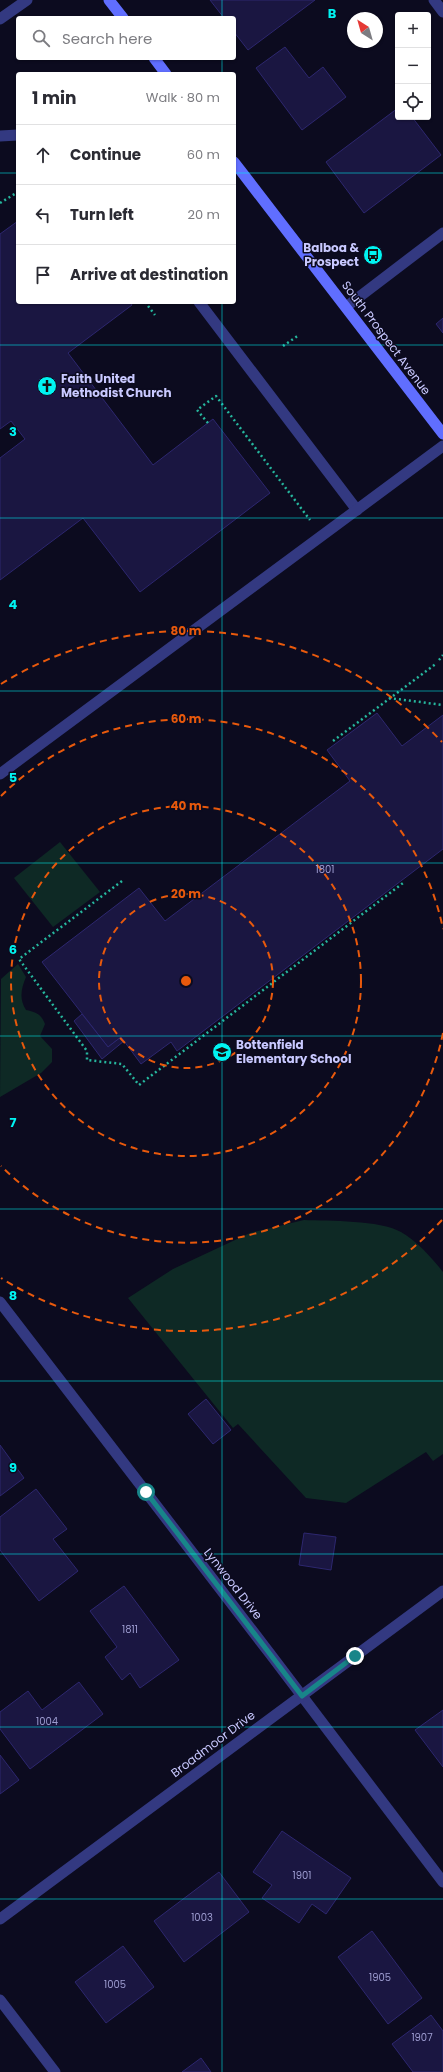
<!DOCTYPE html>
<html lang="en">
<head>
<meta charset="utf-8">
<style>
  :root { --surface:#fff; --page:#f7f7f7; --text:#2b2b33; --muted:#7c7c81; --line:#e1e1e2 }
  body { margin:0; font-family:Poppins,sans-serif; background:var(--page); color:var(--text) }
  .controls { position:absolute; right:12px; top:12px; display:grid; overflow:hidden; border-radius:4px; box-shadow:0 1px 3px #0004 }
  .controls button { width:36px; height:36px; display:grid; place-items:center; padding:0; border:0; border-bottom:1px solid var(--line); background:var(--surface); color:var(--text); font:20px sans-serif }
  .compass { position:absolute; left:347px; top:12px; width:36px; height:36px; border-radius:50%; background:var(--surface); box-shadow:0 1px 3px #0004; rotate:323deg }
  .stop { position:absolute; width:12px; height:12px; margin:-9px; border:3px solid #188589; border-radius:50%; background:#fff }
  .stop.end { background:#188589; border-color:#fff; box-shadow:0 1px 4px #0008 }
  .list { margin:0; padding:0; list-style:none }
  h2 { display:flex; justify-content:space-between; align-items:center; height:52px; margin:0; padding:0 16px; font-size:17px }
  h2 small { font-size:13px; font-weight:400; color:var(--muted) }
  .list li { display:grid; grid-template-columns:26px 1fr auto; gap:12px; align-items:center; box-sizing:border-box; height:60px; padding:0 16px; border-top:1px solid var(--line) }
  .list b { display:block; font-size:15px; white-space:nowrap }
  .list em { font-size:13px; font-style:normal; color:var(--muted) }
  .icon { flex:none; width:22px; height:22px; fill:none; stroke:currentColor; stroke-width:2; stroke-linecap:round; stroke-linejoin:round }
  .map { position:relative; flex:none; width:443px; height:2072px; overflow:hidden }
  .search { position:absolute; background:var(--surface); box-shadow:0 1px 3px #0004; left:16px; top:16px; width:220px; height:44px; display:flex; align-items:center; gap:10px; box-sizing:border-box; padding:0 14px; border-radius:4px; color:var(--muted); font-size:15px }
  .panel { position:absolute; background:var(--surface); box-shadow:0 1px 3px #0004; left:16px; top:72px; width:220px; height:232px; border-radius:4px }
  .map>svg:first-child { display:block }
  .green { fill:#0e2925 }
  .building { fill:#1a1641; stroke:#2d276f }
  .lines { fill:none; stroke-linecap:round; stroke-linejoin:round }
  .path { stroke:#26b69d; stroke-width:2.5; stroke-dasharray:2 3; stroke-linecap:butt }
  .service { stroke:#333981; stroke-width:11 }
  .minor { stroke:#333981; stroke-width:11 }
  .tertiary { stroke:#333981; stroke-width:11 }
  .secondary { stroke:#606eff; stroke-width:11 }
  .route { stroke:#188589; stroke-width:5 }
  .grid { fill:none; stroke:#00f4f2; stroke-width:1; stroke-opacity:0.55 }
  .ring { fill:none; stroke:#e8590c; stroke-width:2; stroke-dasharray:7 5 }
  .labels { text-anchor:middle; stroke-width:3; stroke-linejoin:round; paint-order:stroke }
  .number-label { font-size:10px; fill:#9d9cd0 }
  .poi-label { font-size:12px; font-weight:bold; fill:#c9c9ff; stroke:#0c0b1f; text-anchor:start }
  .street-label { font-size:12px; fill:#c9c9ff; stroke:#0c0b1f }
  .grid-label { font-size:13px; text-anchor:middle; font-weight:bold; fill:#00f4f2; stroke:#0c0b1f; stroke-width:3; stroke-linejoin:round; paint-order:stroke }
  .centre { fill:#e8590c; stroke:#0c0b1f; stroke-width:2 }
  .ring-label { font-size:12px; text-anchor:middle; font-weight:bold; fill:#e8590c; stroke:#0c0b1f; stroke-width:3; stroke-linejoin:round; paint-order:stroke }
</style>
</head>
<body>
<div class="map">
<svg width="443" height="2072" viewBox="0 0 443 2072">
  <rect width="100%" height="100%" fill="#0c0b1f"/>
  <g class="green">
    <polygon points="60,842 100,892 53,927 14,878"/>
    <path d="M18,964L26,977C21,989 19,999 26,1010C36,1012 41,1014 45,1024L40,1036L52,1049V1062L41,1073L0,1097L1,979Z"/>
    <path d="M304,1220C329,1221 380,1220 401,1232C417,1241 431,1257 443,1272V1454L433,1461L426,1452L346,1503L306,1498L238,1424L233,1428L128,1298L173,1269L250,1233Z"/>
  </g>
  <g class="building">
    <polygon points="210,0 315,0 248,50 234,32 234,18 224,18"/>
    <polygon points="285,47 309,78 323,67 346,97 302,130 256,68"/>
    <polygon points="398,108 398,117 412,117 441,155 364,213 326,162"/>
    <polygon points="18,221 18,302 130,302 132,305 68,353 153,465 213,419 270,493 140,592 83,518 0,580 0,458 25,439 11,421 0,429 0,234"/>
    <polygon points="443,318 443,333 436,324"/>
    <polygon points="377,713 402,746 443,715 443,849 177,1051 171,1042 141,1064 121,1037 108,1047 42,962 139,888 165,921 350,781 327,750"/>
    <polygon points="82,1014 108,1047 121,1037 124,1041 102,1059 74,1021"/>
    <polygon points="206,1399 231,1430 213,1444 188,1414"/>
    <polygon points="0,1445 24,1478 0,1496"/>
    <polygon points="36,1489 67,1529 53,1539 78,1571 39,1601 0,1550 0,1517"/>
    <polygon points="304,1533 336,1537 331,1570 299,1565"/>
    <polygon points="124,1586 179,1660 140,1688 130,1673 122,1680 105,1657 117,1647 90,1611"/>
    <polygon points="79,1682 103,1714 30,1769 0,1729 0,1712 28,1691 42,1710"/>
    <polygon points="443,1710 443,1767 415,1730"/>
    <polygon points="0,1755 19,1780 0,1794"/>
    <polygon points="282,1831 351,1878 326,1914 312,1904 299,1923 262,1898 272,1885 253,1872"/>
    <polygon points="219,1872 249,1912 184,1962 154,1921"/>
    <polygon points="372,1931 422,1998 388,2024 338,1957"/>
    <polygon points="123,1946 154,1987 106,2023 75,1982"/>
    <polygon points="431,2015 443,2031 443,2072 413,2072 392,2044"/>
    <polygon points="201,2058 211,2072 182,2072"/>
  </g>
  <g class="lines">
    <g class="path">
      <polyline points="0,203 18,192"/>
      <polyline points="145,302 155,315"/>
      <polyline points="283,346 299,335"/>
      <polyline points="208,423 197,410 216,396 310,520"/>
      <polyline points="439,660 443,655"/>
      <polyline points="389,698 443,705"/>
      <polyline points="333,741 437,663"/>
      <polyline points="122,881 19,959 87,1051 87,1060 122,1064 139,1085 403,883"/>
    </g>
    <g class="service">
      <polyline points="0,136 18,135"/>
      <polyline points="199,302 357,510"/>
      <polyline points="0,774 443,446"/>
    </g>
    <g class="minor">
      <polyline points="434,0 443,12"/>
      <polyline points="0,19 27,0"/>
      <polyline points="346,307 443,233"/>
      <polyline points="0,1302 271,1655 443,1882"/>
      <polyline points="0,2000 55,2072"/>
    </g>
    <polyline class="tertiary" points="0,1919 443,1591"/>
    <g class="secondary">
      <polyline points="109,0 123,18"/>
      <polyline points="154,58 166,74"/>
      <polyline points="234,162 443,434"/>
    </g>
  </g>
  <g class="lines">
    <polyline class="route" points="146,1492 302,1696 355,1656"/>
  </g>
  <path class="grid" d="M222,0V18M222,58V74M0,173H18M234,173H443M222,302V2072M0,345H443M0,518H443M0,691H443M0,863H443M0,1036H443M0,1209H443M0,1381H443M0,1554H443M0,1727H443M0,1899H443"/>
  <g class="ring">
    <circle cx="186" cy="981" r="87"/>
    <circle cx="186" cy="981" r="175"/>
    <path d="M443 1033A262 262 0 0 1 1 1166M1 796A262 262 0 0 1 443 929"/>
    <path d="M442 1220A350 350 0 0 1 1 1278M1 684A350 350 0 0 1 442 742"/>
  </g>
  <defs>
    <g id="bus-disc" transform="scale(1)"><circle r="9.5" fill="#00f4f2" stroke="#0c0b1f"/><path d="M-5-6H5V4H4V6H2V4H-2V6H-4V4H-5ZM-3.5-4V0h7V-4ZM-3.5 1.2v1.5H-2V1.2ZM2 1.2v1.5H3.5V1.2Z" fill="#111"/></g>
    <g id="church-disc" transform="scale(1)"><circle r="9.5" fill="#00f4f2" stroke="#0c0b1f"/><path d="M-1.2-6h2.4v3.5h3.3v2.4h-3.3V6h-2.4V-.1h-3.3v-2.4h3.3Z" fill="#111"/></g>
    <g id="school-disc" transform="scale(1)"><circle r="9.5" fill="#00f4f2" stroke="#0c0b1f"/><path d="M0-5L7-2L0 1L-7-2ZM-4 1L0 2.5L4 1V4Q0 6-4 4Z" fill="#111"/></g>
  </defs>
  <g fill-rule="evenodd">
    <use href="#bus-disc" x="373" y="255"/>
    <use href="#church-disc" x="47" y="386"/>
    <use href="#school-disc" x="222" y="1052"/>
  </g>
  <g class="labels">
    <g class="number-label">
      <text x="325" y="873">1801</text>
      <text x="130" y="1633">1811</text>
      <text x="47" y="1725">1004</text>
      <text x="302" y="1879">1901</text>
      <text x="202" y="1921">1003</text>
      <text x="380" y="1981">1905</text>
      <text x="115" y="1988">1005</text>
      <text x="422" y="2041">1907</text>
    </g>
    <g class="poi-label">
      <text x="359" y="252" text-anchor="end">Balboa &amp;<tspan x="359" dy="14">Prospect</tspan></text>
      <text x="61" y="383">Faith United<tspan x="61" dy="14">Methodist Church</tspan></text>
      <text x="236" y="1049">Bottenfield<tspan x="236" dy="14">Elementary School</tspan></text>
    </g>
    <g class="street-label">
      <text transform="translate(386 338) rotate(53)" y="4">South Prospect Avenue</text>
      <text transform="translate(233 1584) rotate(52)" y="4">Lynwood Drive</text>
      <text transform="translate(213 1744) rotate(-37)" y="4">Broadmoor Drive</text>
    </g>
  </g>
  <g class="grid-label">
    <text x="332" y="18">B</text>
    <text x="13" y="436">3</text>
    <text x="13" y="609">4</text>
    <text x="13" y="782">5</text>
    <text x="13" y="954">6</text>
    <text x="13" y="1127">7</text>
    <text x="13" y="1300">8</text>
    <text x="13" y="1472">9</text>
  </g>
  <circle cx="186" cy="981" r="6" class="centre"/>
  <g class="ring-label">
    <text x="186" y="635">80 m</text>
    <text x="186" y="723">60 m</text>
    <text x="186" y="810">40 m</text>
    <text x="186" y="898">20 m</text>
  </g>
</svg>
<div class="controls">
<button>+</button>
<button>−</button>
<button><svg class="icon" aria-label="locate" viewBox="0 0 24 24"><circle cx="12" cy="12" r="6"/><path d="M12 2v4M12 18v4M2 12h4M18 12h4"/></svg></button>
</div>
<svg class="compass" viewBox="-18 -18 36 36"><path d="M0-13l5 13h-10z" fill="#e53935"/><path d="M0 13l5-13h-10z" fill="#7c7c81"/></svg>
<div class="stop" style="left:146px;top:1492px"></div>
<div class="stop end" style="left:355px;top:1656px"></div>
<div class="search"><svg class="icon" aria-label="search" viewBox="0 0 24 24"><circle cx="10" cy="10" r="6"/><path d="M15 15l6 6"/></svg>Search here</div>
<section class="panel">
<h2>1 min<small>Walk · 80 m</small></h2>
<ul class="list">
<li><svg class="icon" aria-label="ahead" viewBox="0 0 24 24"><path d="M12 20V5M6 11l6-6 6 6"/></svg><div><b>Continue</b></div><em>60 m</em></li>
<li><svg class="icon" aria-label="left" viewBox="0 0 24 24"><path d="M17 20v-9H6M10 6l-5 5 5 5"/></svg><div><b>Turn left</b></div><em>20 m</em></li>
<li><svg class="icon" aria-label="arrive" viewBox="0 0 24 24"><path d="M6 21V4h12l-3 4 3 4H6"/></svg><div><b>Arrive at destination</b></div></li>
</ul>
</section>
</div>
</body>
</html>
